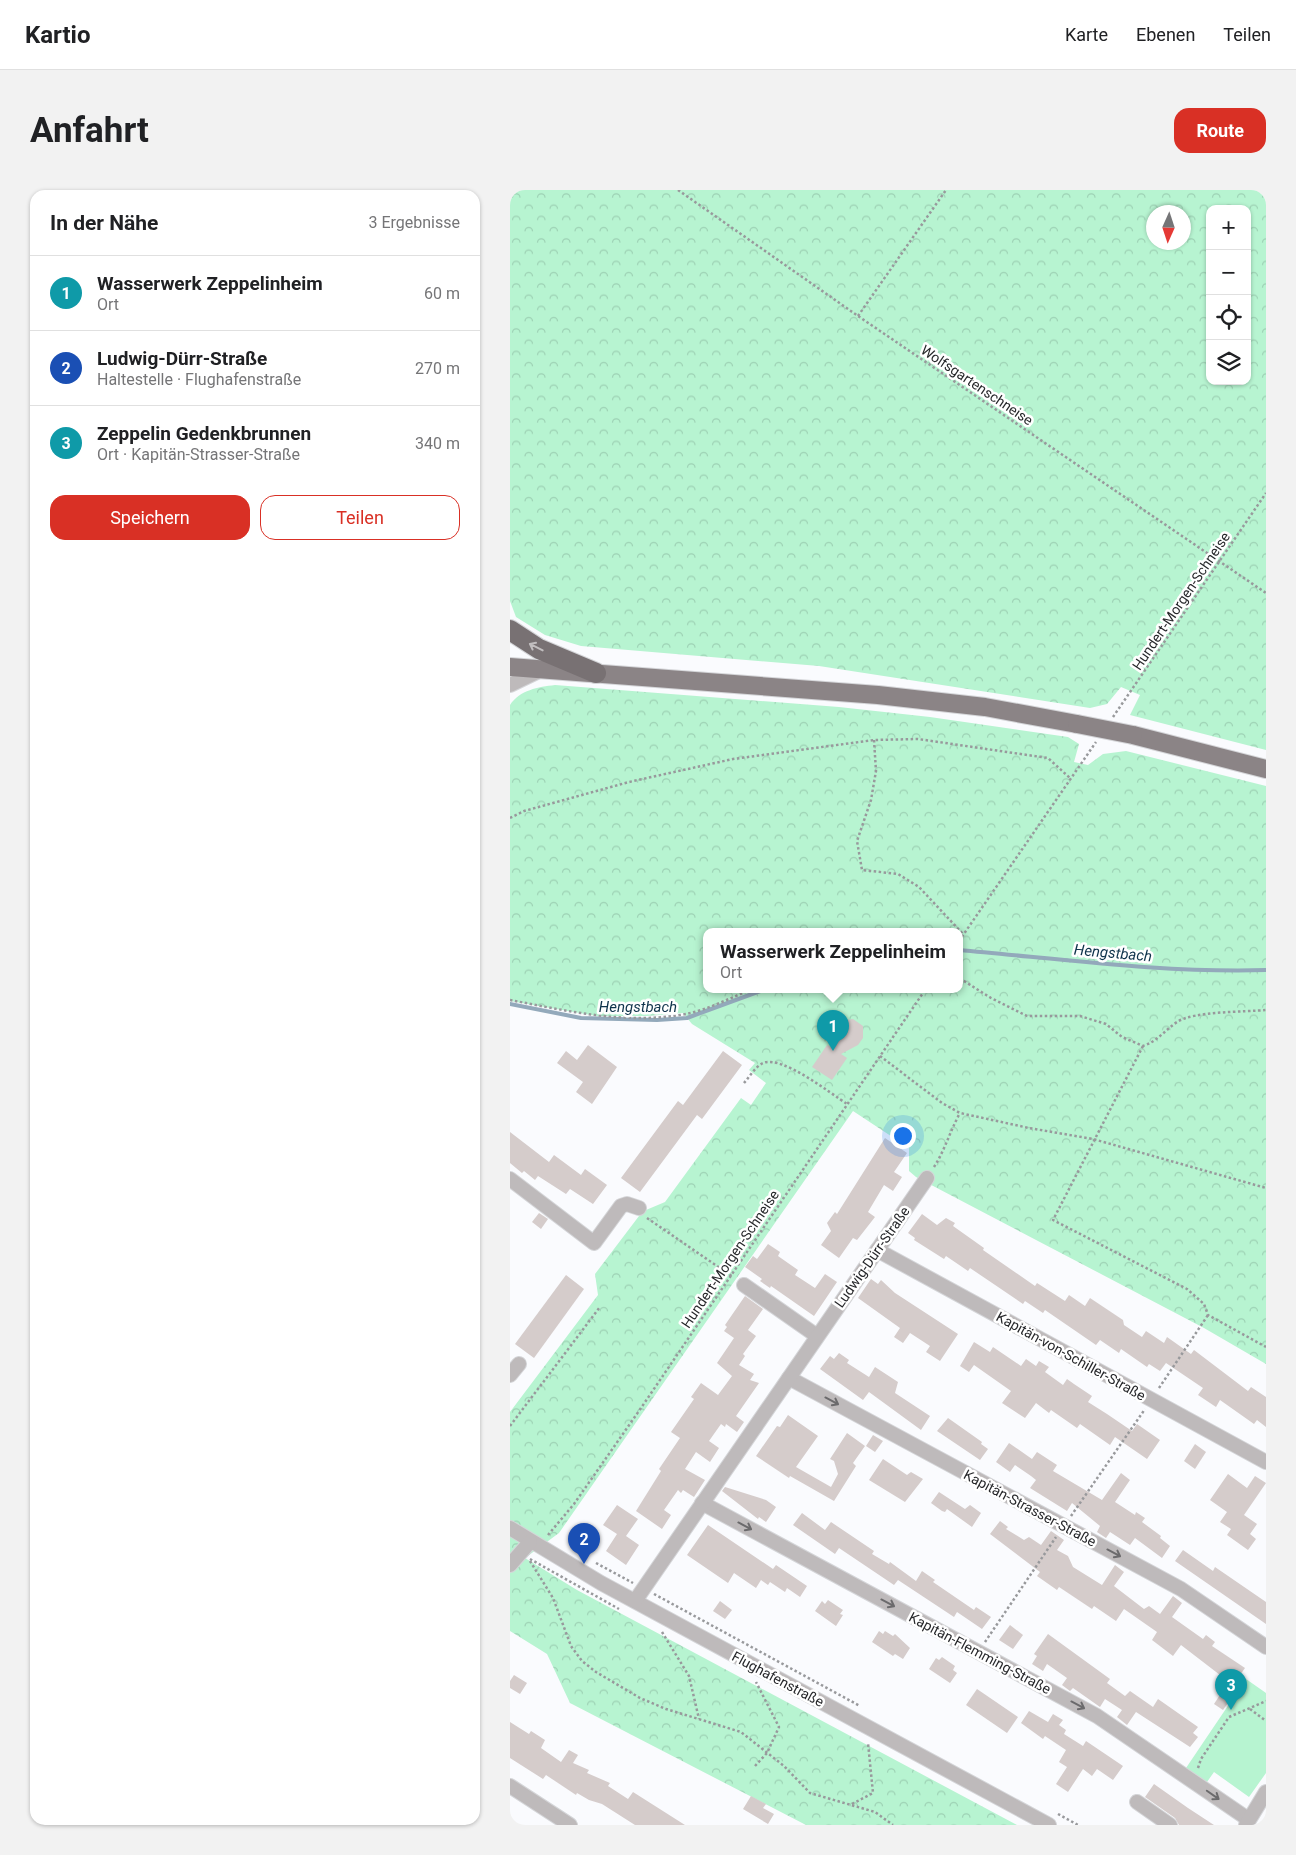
<!DOCTYPE html>
<html lang="de">
<head>
<meta charset="utf-8">
<style>
  :root { --surface:#fff; --page:#f2f2f2; --text:#202124; --muted:#757577; --line:#e0e0e0; --accent:#d93025 }
  body { margin:0; font-family:Roboto,sans-serif; background:var(--page); color:var(--text) }
  .controls { position:absolute; right:15px; top:15px; display:grid; overflow:hidden; border-radius:10px; box-shadow:0 1px 4px #0004 }
  .controls button { width:45px; height:45px; display:grid; place-items:center; padding:0; border:0; border-bottom:1px solid var(--line); background:var(--surface); color:var(--text); font:25px sans-serif }
  .compass { position:absolute; left:636px; top:15px; width:45px; height:45px; border-radius:50%; background:var(--surface); box-shadow:0 1px 4px #0004; rotate:183deg }
  .you { position:absolute; left:392px; top:945px; width:18px; height:18px; margin:-12px; border:4px solid #fff; border-radius:50%; background:#1a73e8; box-shadow:0 0 0 8px #1a73e833 }
  .badge { display:grid; place-items:center; width:32px; height:32px; border-radius:50%; background:var(--accent); color:#fff; font-size:16px; font-weight:700 }
  .pin { position:absolute; translate:-50% -41px; filter:drop-shadow(0 1px 2px #0008) }
  .pin::after { content:''; position:absolute; top:26px; width:18px; height:15px; background:inherit; clip-path:polygon(0 0,100% 0,50% 100%) }
  .popup { position:absolute; left:193px; top:738px; width:260px; height:65px; box-sizing:border-box; display:grid; place-content:center; border-radius:10px; background:var(--surface); filter:drop-shadow(0 1px 4px #0005); font-size:16px; white-space:nowrap; color:var(--muted) }
  .popup b { font-size:19px; color:var(--text) }
  .popup::after { content:''; position:absolute; left:50%; top:100%; margin-left:-10px; border:10px solid transparent; border-top-color:var(--surface) }
  .list { margin:0; padding:0; list-style:none }
  h2 { display:flex; justify-content:space-between; align-items:center; height:65px; margin:0; padding:0 20px; font-size:21px }
  h2 small { font-size:16px; font-weight:400; color:var(--muted) }
  .list li { display:grid; grid-template-columns:32px 1fr auto; gap:15px; align-items:center; box-sizing:border-box; height:75px; padding:0 20px; border-top:1px solid var(--line) }
  .list b { display:block; font-size:19px; white-space:nowrap }
  .list p { margin:0; font-size:16px; white-space:nowrap; color:var(--muted) }
  .list em { font-size:16px; font-style:normal; color:var(--muted) }
  .actions { display:flex; gap:10px; padding:15px 20px }
  .actions a { flex:1; padding:11px 0; border:1px solid var(--accent); border-radius:15px; text-align:center; font-size:18px; color:var(--accent) }
  .actions .main { background:var(--accent); color:#fff }
  .icon { flex:none; width:28px; height:28px; fill:none; stroke:currentColor; stroke-width:2; stroke-linecap:round; stroke-linejoin:round }
  .map { position:relative; flex:none; width:756px; height:1635px; overflow:hidden; border-radius:15px }
  header { display:flex; align-items:center; gap:30px; box-sizing:border-box; height:70px; padding:0 25px; background:var(--surface); border-bottom:1px solid var(--line) }
  header strong { font-size:24px }
  nav { display:flex; gap:28px; margin-inline-start:auto; font-size:18px }
  .intro { display:flex; align-items:center; justify-content:space-between; box-sizing:border-box; height:120px; padding:0 30px }
  h1 { margin:0; font-size:35px }
  .button { padding:12px 22px; border-radius:15px; background:var(--accent); color:#fff; font-size:18px; font-weight:700 }
  main { display:flex; gap:30px; padding:0 30px }
  aside { flex:1; background:var(--surface); border-radius:15px; box-shadow:0 1px 4px #0004 }
  .map>svg:first-child { display:block }
  .green { fill:#b7f4d1 }
  .forest { fill:url(#forest-crowns); fill-rule:evenodd }
  .lines { fill:none; stroke-linecap:round; stroke-linejoin:round }
  .stream { stroke:#93a9bb; stroke-width:4 }
  .building { fill:#d5cccb }
  .minor-casing { stroke:#d4d5d8; stroke-width:16 }
  .major-casing { stroke:#d4d5d8; stroke-width:20 }
  .highway-casing { stroke:#d4d5d8; stroke-width:22 }
  .path { stroke:#98999c; stroke-width:2.5; stroke-dasharray:2.5 2.5; stroke-linecap:butt }
  .minor { stroke:#bebabb; stroke-width:14 }
  .major { stroke:#8b8486; stroke-width:18 }
  .highway { stroke:#787173; stroke-width:20 }
  .major-bridge-casing { stroke:#d4d5d8; stroke-width:20; stroke-linecap:butt }
  .major-bridge { stroke:#8b8486; stroke-width:18 }
  .oneway { stroke:#c2bfc0 }
  .oneway2 { stroke:#6b6a6c }
  .labels { text-anchor:middle; stroke-width:5; stroke-linejoin:round; paint-order:stroke }
  .street-label { font-size:14px; fill:#27282b; stroke:#fff }
  .water-label { font-size:15px; font-style:italic; fill:#0f334b; stroke:#fff }
</style>
</head>
<body>
<header>
<strong>Kartio</strong>
<nav><a>Karte</a><a>Ebenen</a><a>Teilen</a></nav>
</header>
<div class="intro"><h1>Anfahrt</h1><a class="button">Route</a></div>
<main>
<aside>
<h2>In der Nähe<small>3 Ergebnisse</small></h2>
<ul class="list">
<li><span class="badge" style="background:#0f9aa8">1</span><div><b>Wasserwerk Zeppelinheim</b><p>Ort</p></div><em>60 m</em></li>
<li><span class="badge" style="background:#1a4fb4">2</span><div><b>Ludwig-Dürr-Straße</b><p>Haltestelle · Flughafenstraße</p></div><em>270 m</em></li>
<li><span class="badge" style="background:#0f9aa8">3</span><div><b>Zeppelin Gedenkbrunnen</b><p>Ort · Kapitän-Strasser-Straße</p></div><em>340 m</em></li>
</ul>
<div class="actions"><a class="main">Speichern</a><a>Teilen</a></div>
</aside>
<div class="map">
<svg width="756" height="1635" viewBox="0 0 756 1635">
  <defs>
    <pattern id="forest-crowns" width="20" height="18" patternUnits="userSpaceOnUse" patternTransform="scale(1.25)"><rect width="20" height="18" fill="#b7f4d1"/><path d="M2 6a3 3 0 1 1 6 0M12 15a3 3 0 1 1 6 0" fill="none" stroke="#9dd1b4"/></pattern>
  </defs>
  <rect width="100%" height="100%" fill="#fafbfe"/>
  <polygon class="green" points="736,1489 756,1503 756,1583 739,1607 704,1582 697,1592 676,1578"/>
  <g class="forest">
    <path d="M0,0H756V560L620,525L630,505L611,497L597,514L580,518L309,476L71,456L35,445L6,427L0,411ZM700,19H737V191H700ZM644,22H674V52H644Z"/>
    <path d="M45,495L329,517L420,527L558,547L569,554L564,572L578,575L593,564L616,561L756,596V1174L694,1138L406,987L399,981V958L343,921L49,1343L15,1368L67,1400L507,1635H296L60,1513L37,1464L0,1441V1222L88,1105L85,1084L129,1026L136,1020L155,1012L231,908L241,915L256,893L239,880L245,873L182,834L173,823L137,826H87L0,811V515C10,500 28,497 45,495ZM197,742H449V800H197Z"/>
  </g>
  <g class="lines">
    <g class="stream">
      <path d="M449,760C552,769 653,783 756,780"/>
      <polyline points="0,814 71,828 147,830 177,828 253,800"/>
    </g>
  </g>
  <g class="building">
    <polygon points="343,829 353,836 353,848 348,855 331,864 337,868 322,890 302,877 317,855 323,858 328,835 335,830"/>
    <polygon points="78,855 107,877 82,914 66,902 73,892 47,873 56,861 67,870"/>
    <polygon points="213,861 232,875 192,929 187,925 130,1002 111,988 168,911 173,915"/>
    <polygon points="0,942 39,972 44,965 71,985 75,979 97,995 83,1014 60,999 56,1004 28,986 25,990 14,981 12,983 0,973"/>
    <polygon points="375,948 397,963 384,982 392,987 383,1001 374,995 358,1022 365,1027 347,1050 343,1048 329,1068 311,1055 321,1041 317,1033 325,1022 327,1024"/>
    <polygon points="29,1023 38,1029 31,1039 22,1032"/>
    <polygon points="412,1024 427,1035 436,1028 445,1033 443,1036 474,1058 473,1060 525,1096 527,1093 555,1111 559,1105 575,1116 580,1108 613,1130 614,1135 632,1147 636,1141 654,1153 657,1147 681,1164 684,1160 738,1201 741,1197 756,1207 756,1237 747,1230 744,1234 710,1210 706,1217 688,1205 693,1198 656,1173 650,1181 639,1174 637,1177 611,1159 609,1163 590,1150 586,1155 535,1120 533,1123 515,1111 513,1114 460,1078 458,1081 436,1066 434,1069 404,1050 405,1048 398,1043"/>
    <polygon points="258,1054 270,1062 268,1066 288,1080 285,1085 305,1098 315,1084 327,1092 304,1126 261,1096 260,1098 250,1091 252,1089 235,1077 243,1066 247,1069"/>
    <polygon points="56,1085 74,1099 24,1168 5,1154"/>
    <polygon points="361,1089 368,1094 371,1090 385,1103 448,1144 430,1171 416,1162 420,1156 400,1143 393,1153 384,1147 390,1138 348,1108"/>
    <polygon points="235,1106 253,1119 238,1140 246,1146 233,1164 235,1166 229,1175 244,1184 240,1190 249,1193 226,1226 234,1232 227,1242 216,1234 215,1237 211,1234 199,1251 209,1258 200,1272 186,1262 175,1279 195,1290 184,1307 173,1300 171,1303 168,1300 154,1320 161,1325 152,1339 126,1321 151,1281 149,1279 170,1248 161,1242 184,1209 181,1207 191,1193 208,1205 222,1186 207,1173 224,1148 214,1141 217,1137 215,1135"/>
    <polygon points="464,1152 480,1162 483,1157 511,1176 516,1169 526,1176 529,1171 539,1177 535,1182 553,1195 557,1189 564,1194 582,1206 578,1212 597,1224 622,1241 627,1234 650,1250 637,1269 605,1247 600,1255 570,1234 567,1238 541,1220 539,1223 526,1213 515,1228 492,1213 501,1201 464,1175 459,1182 450,1176"/>
    <polygon points="329,1163 339,1170 337,1173 359,1187 365,1177 388,1192 385,1203 420,1226 411,1240 359,1202 353,1210 310,1179 320,1166 324,1169"/>
    <polygon points="278,1225 308,1246 286,1277 321,1297 328,1284 324,1271 320,1269 337,1243 355,1256 343,1273 346,1276 324,1311 280,1286 279,1288 246,1266 267,1236 270,1237"/>
    <polygon points="438,1228 472,1252 471,1254 478,1259 470,1270 427,1241"/>
    <polygon points="363,1245 373,1251 365,1262 356,1256"/>
    <polygon points="499,1253 522,1269 527,1262 547,1275 543,1281 592,1310 611,1283 620,1290 605,1312 625,1325 626,1322 635,1328 632,1332 651,1346 650,1348 660,1356 652,1368 625,1348 620,1355 600,1342 596,1348 587,1342 590,1336 562,1313 557,1321 520,1298 526,1290 521,1286 505,1275 500,1282 486,1272"/>
    <polygon points="685,1254 696,1262 685,1279 674,1271"/>
    <polygon points="373,1269 397,1285 401,1282 413,1289 395,1312 359,1290"/>
    <polygon points="718,1284 737,1298 745,1286 756,1293 734,1325 747,1334 740,1344 746,1349 738,1360 717,1345 721,1339 710,1332 717,1322 700,1310"/>
    <polygon points="215,1297 256,1310 266,1317 256,1332 249,1327 248,1329 212,1301"/>
    <polygon points="429,1302 455,1319 460,1315 471,1323 462,1337 437,1319 435,1322 432,1321 421,1313"/>
    <polygon points="107,1315 128,1329 116,1346 129,1355 116,1375 96,1361 107,1344 93,1335"/>
    <polygon points="292,1323 315,1340 321,1332 364,1361 362,1364 379,1374 380,1372 406,1391 412,1381 425,1390 423,1392 464,1420 466,1417 481,1427 472,1439 447,1422 444,1427 388,1390 384,1395 329,1358 325,1364 283,1335"/>
    <polygon points="490,1331 498,1337 496,1339 514,1350 519,1347 531,1355 541,1341 554,1350 547,1360 558,1366 563,1377 592,1395 605,1375 614,1382 604,1396 634,1419 639,1416 650,1424 663,1406 672,1413 662,1427 693,1449 696,1445 705,1452 702,1456 735,1478 723,1495 671,1455 663,1466 642,1450 647,1442 614,1419 606,1431 584,1416 582,1419 549,1397 547,1400 527,1386 530,1382 480,1344"/>
    <polygon points="198,1335 263,1379 266,1375 297,1396 290,1407 277,1398 275,1402 260,1392 258,1395 251,1390 246,1398 224,1383 218,1393 177,1365"/>
    <polygon points="673,1360 703,1381 705,1377 756,1412 756,1434 665,1371"/>
    <polygon points="318,1410 333,1420 330,1424 333,1425 326,1436 305,1421 312,1411 315,1414"/>
    <polygon points="210,1411 222,1420 215,1429 203,1421"/>
    <polygon points="500,1435 513,1445 503,1459 489,1450"/>
    <polygon points="369,1441 373,1444 375,1441 383,1446 385,1444 400,1458 393,1469 385,1464 383,1466 362,1452"/>
    <polygon points="538,1444 600,1489 597,1493 615,1506 620,1501 643,1517 648,1509 688,1537 683,1543 688,1547 680,1557 626,1522 617,1535 607,1527 612,1520 595,1509 590,1517 563,1498 560,1501 552,1495 557,1488 537,1474 533,1481 522,1474 527,1466 524,1464"/>
    <polygon points="432,1467 445,1476 443,1480 447,1483 440,1493 419,1479 426,1468 429,1470"/>
    <polygon points="4,1485 17,1493 10,1504 0,1498 0,1491"/>
    <polygon points="717,1494 727,1500 713,1520 704,1514"/>
    <polygon points="467,1499 508,1527 497,1543 456,1515"/>
    <polygon points="519,1521 538,1532 543,1524 553,1530 549,1535 556,1540 554,1544 573,1556 576,1551 613,1576 603,1590 587,1579 582,1586 573,1579 558,1602 546,1594 557,1577 549,1572 556,1560 535,1546 533,1549 511,1533"/>
    <polygon points="0,1532 19,1544 21,1541 35,1550 31,1558 51,1572 59,1560 68,1565 63,1573 79,1580 77,1583 100,1593 98,1596 118,1609 123,1602 175,1635 125,1635 92,1614 79,1610 67,1603 66,1605 36,1585 33,1589 0,1568"/>
    <polygon points="644,1594 678,1618 704,1635 669,1635 665,1628 635,1607"/>
    <polygon points="241,1606 256,1614 253,1618 264,1624 258,1634 233,1619"/>
  </g>
  <g class="lines">
    <g class="minor-casing">
      <g id="minor">
        <polyline points="0,495 31,480"/>
        <polyline points="0,989 84,1053 111,1016 117,1014 129,1018"/>
        <polyline points="367,1060 756,1272"/>
        <polyline points="234,1095 307,1146"/>
        <polyline points="0,1185 9,1174"/>
        <polyline points="279,1188 671,1399 756,1457"/>
        <polyline points="192,1313 587,1526 738,1629"/>
        <polyline points="0,1338 91,1393 539,1635"/>
        <polyline points="0,1375 20,1352"/>
        <polyline points="125,1411 417,988"/>
        <polyline points="0,1596 60,1635"/>
        <polyline points="627,1612 660,1635"/>
        <polyline points="736,1635 756,1602"/>
      </g>
    </g>
    <g class="major-casing">
      <g id="major">
        <polyline points="0,477 368,505 475,517 567,534"/>
        <polyline points="623,545 756,579"/>
      </g>
    </g>
    <g class="highway-casing">
      <polyline id="highway" points="0,440 29,459 86,483"/>
    </g>
    <g class="path">
      <polyline points="168,0 348,126 756,403"/>
      <polyline points="348,126 436,0"/>
      <polyline points="603,527 756,303"/>
      <polyline points="364,550 366,581 361,610 347,651 352,680 388,684 409,697 453,744"/>
      <polyline points="0,628 14,621 119,592 223,569 364,550 408,549 538,568 561,589"/>
      <polyline points="449,751 586,552"/>
      <path d="M449,792L454,791L481,808L517,826H570L596,834L612,847L633,856C648,851 655,840 667,832C683,821 736,822 756,820"/>
      <path d="M0,810C58,821 116,835 176,824C197,820 220,808 240,800"/>
      <polyline points="633,856 543,1030 677,1099 694,1114 698,1125 756,1157"/>
      <polyline points="370,866 432,913 450,923 519,938 583,949 756,998"/>
      <path d="M234,893C240,886 245,877 253,873C272,865 320,903 337,914"/>
      <path d="M424,977C435,960 440,941 450,923"/>
      <polyline points="137,1028 223,1087"/>
      <polyline points="649,1198 698,1125"/>
      <polyline points="0,1236 90,1117"/>
      <polyline points="561,1326 635,1219"/>
      <polyline points="38,1345 64,1314 131,1218 415,800"/>
      <polyline points="20,1369 109,1419"/>
      <polyline points="20,1371 43,1408 61,1456 72,1471 86,1482 130,1508 156,1519 231,1542 274,1576 300,1603 365,1622 383,1635"/>
      <polyline points="86,1373 123,1393"/>
      <polyline points="144,1404 350,1516"/>
      <polyline points="152,1442 179,1486 189,1529"/>
      <polyline points="475,1452 546,1347"/>
      <polyline points="740,1519 756,1531"/>
      <polyline points="245,1576 257,1563 269,1537 246,1492"/>
      <polyline points="688,1578 691,1569 719,1527 756,1511"/>
      <polyline points="342,1614 363,1603 358,1553"/>
      <polyline points="548,1624 568,1635"/>
    </g>
    <use href="#minor" class="minor"/>
    <use href="#major" class="major"/>
    <use href="#highway" class="highway"/>
    <g class="major-bridge-casing">
      <polyline id="major-bridge" points="567,534 623,545"/>
    </g>
    <use href="#major-bridge" class="major-bridge"/>
  </g>
  <defs><path id="oneway-shaft" d="M-6 0H5M1.5-3L5.5 0L1.5 3" fill="none" stroke-width="1.6" stroke-linecap="round" stroke-linejoin="round" transform="scale(1.25)"/></defs>
  <use class="oneway" href="#oneway-shaft" transform="translate(26 457) rotate(-153)"/>
  <g class="oneway2">
    <use href="#oneway-shaft" transform="translate(322 1211) rotate(28)"/>
    <use href="#oneway-shaft" transform="translate(235 1336) rotate(28)"/>
    <use href="#oneway-shaft" transform="translate(604 1363) rotate(28)"/>
    <use href="#oneway-shaft" transform="translate(378 1413) rotate(28)"/>
    <use href="#oneway-shaft" transform="translate(568 1515) rotate(28)"/>
    <use href="#oneway-shaft" transform="translate(703 1605) rotate(35)"/>
  </g>
  <g class="labels">
    <g class="street-label">
      <text transform="translate(467 195) rotate(34)" y="5">Wolfsgartenschneise</text>
      <text transform="translate(671 411) rotate(-56)" y="5">Hundert-Morgen-Schneise</text>
      <text transform="translate(362 1067) rotate(-55)" y="5">Ludwig-Dürr-Straße</text>
      <text transform="translate(220 1069) rotate(-56)" y="5">Hundert-Morgen-Schneise</text>
      <text transform="translate(561 1166) rotate(29)" y="5">Kapitän-von-Schiller-Straße</text>
      <text transform="translate(520 1318) rotate(28)" y="5">Kapitän-Strasser-Straße</text>
      <text transform="translate(470 1463) rotate(28)" y="5">Kapitän-Flemming-Straße</text>
      <text transform="translate(268 1489) rotate(28)" y="5">Flughafenstraße</text>
    </g>
    <g class="water-label">
      <text transform="translate(603 763) rotate(5)" y="5">Hengstbach</text>
      <text x="128" y="822">Hengstbach</text>
    </g>
  </g>
</svg>
<div class="controls">
<button>+</button>
<button>−</button>
<button><svg class="icon" aria-label="locate" viewBox="0 0 24 24"><circle cx="12" cy="12" r="6"/><path d="M12 2v4M12 18v4M2 12h4M18 12h4"/></svg></button>
<button><svg class="icon" aria-label="layers" viewBox="0 0 24 24"><path d="M12 4l9 5-9 5-9-5zM3 14l9 5 9-5"/></svg></button>
</div>
<svg class="compass" viewBox="-18 -18 36 36"><path d="M0-13l5 13h-10z" fill="#e53935"/><path d="M0 13l5-13h-10z" fill="#757577"/></svg>
<div class="you"></div>
<div class="pin badge" style="left:323px;top:861px;background:#0f9aa8">1</div>
<div class="popup"><b>Wasserwerk Zeppelinheim</b>Ort</div>
<div class="pin badge" style="left:74px;top:1374px;background:#1a4fb4">2</div>
<div class="pin badge" style="left:721px;top:1520px;background:#0f9aa8">3</div>
</div>
</main>
</body>
</html>
